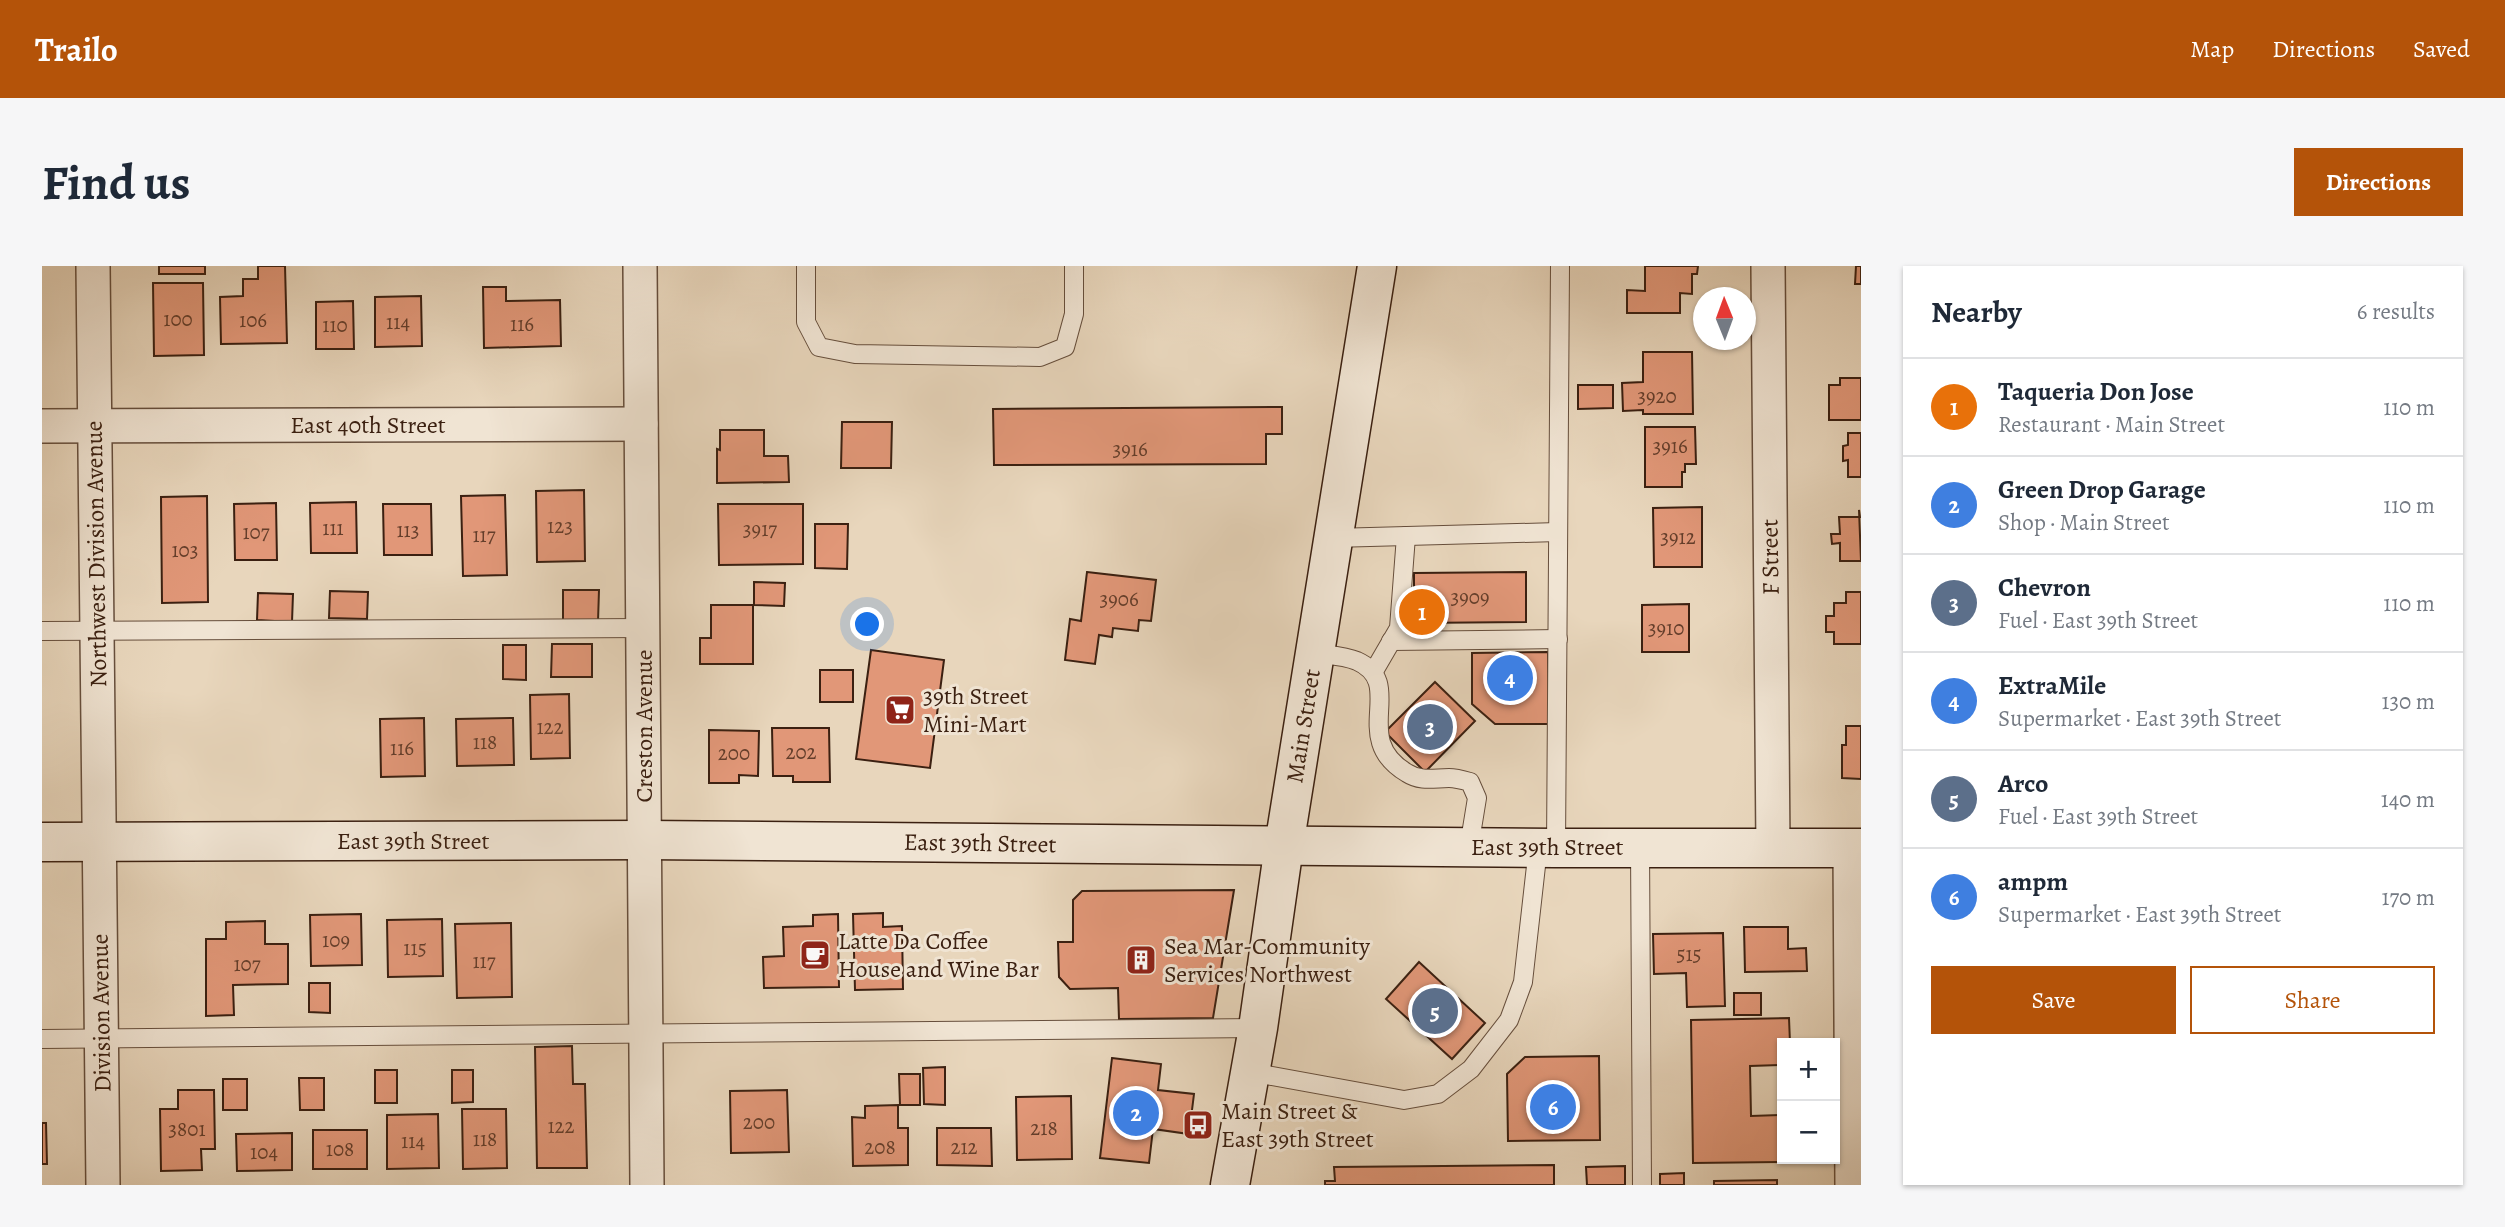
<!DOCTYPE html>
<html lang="en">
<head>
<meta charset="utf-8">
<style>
  :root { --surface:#fff; --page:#f6f6f7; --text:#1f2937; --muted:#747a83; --line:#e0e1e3; --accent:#b45309 }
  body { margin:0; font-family:Alegreya,serif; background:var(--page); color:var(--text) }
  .controls { position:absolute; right:21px; bottom:21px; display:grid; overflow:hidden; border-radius:0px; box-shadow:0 2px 5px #0004 }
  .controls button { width:63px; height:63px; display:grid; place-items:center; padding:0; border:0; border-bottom:2px solid var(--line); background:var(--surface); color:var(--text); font:35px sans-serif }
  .compass { position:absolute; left:1651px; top:21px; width:63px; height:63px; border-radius:50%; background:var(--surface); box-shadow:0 2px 5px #0004; rotate:359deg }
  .you { position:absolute; left:826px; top:359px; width:24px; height:24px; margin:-18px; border:5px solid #fff; border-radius:50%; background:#1a73e8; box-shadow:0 0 0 10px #1a73e833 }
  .badge { display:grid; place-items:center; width:46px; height:46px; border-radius:50%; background:var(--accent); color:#fff; font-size:23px; font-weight:700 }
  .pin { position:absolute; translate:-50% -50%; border:4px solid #fff; box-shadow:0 2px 7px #0006 }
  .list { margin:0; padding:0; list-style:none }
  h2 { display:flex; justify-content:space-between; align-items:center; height:91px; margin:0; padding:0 28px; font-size:30px }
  h2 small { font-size:23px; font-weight:400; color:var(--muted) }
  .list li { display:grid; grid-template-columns:46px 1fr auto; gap:21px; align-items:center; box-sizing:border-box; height:98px; padding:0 28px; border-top:2px solid var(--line) }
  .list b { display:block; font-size:26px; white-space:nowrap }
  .list p { margin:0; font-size:23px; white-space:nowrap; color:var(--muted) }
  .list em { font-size:23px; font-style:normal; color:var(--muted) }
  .actions { display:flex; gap:14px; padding:21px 28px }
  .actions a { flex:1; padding:16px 0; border:2px solid var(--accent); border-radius:0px; text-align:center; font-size:24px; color:var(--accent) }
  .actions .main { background:var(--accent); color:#fff }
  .map { position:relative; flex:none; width:1819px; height:919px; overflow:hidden; border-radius:0px }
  header { display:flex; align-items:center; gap:42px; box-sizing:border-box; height:98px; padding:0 35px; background:var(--accent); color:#fff }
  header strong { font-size:33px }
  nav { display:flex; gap:38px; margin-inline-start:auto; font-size:24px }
  .intro { display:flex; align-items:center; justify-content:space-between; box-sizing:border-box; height:168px; padding:0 42px }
  h1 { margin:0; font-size:49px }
  .button { padding:18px 32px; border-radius:0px; background:var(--accent); color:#fff; font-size:24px; font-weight:700 }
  main { display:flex; gap:42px; padding:0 42px }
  aside { flex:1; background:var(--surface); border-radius:0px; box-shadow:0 2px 5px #0004 }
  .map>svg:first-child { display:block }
  .building { fill:#e19778; stroke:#3b2011; stroke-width:2 }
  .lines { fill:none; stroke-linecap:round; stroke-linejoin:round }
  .lane-casing { stroke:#664e3c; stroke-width:20 }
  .street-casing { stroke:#664e3c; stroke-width:36 }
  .secondary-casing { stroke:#3b2011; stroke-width:41 }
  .lane { stroke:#f0e4d3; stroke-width:18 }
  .street { stroke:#f0e4d3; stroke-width:33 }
  .secondary { stroke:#f0e4d3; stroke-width:38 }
  .labels { text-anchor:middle; stroke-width:6; stroke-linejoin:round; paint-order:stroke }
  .number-label { font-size:21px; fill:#643e2b }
  .street-label { font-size:24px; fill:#3b2011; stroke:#f0e4d3 }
  .poi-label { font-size:24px; fill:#3b2011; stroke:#f0e4d3; text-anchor:start }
</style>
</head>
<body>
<header>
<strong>Trailo</strong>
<nav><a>Map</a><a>Directions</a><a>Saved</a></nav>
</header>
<div class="intro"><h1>Find us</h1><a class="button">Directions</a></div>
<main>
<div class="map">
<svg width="1819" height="919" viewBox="0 0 1819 919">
  <rect width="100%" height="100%" fill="#e8d6bc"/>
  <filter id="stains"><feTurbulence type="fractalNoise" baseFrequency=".00286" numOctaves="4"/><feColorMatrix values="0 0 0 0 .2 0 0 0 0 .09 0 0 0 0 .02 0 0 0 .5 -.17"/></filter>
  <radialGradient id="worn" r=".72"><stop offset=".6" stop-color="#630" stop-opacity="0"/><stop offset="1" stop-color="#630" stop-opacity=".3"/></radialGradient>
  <g class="building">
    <rect x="117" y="0" width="46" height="8"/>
    <polygon points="216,0 243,0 245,77 179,78 178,31 201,30 201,13 216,13"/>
    <polygon points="1603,0 1656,0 1655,8 1650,8 1650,28 1638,27 1638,47 1585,47 1585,24 1603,25"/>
    <polygon points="1814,0 1819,0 1819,18 1813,18"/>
    <polygon points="111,17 161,17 162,89 112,90"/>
    <polygon points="441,21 464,21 464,35 518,34 519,80 442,82"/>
    <polygon points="379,30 380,80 333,81 333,31"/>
    <polygon points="311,35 312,83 274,83 274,36"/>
    <polygon points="1601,86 1650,86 1651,148 1601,148 1601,144 1581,145 1580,117 1601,116"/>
    <polygon points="1798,112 1819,112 1819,154 1787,154 1787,119 1798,119"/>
    <polygon points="1536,119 1571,119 1571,142 1536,143"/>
    <polygon points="1240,141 1240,168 1224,168 1224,198 952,199 951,143"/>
    <polygon points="800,156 850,156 849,202 799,202"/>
    <polygon points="1603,161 1653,161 1654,198 1643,198 1643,206 1640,206 1640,221 1603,221"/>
    <polygon points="678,164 722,164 722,190 746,190 747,216 675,217 675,183 678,184"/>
    <polygon points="1806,167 1819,167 1819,211 1806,211 1806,194 1801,195 1801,180 1806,179"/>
    <polygon points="542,224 543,295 495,296 494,225"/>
    <polygon points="463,229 465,309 421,310 419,230"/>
    <polygon points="165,230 166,336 120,337 119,231"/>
    <polygon points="314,236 315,287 269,287 268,237"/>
    <polygon points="234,237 235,294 193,294 192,238"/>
    <polygon points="341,238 389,238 390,289 342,289"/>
    <polygon points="676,238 761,238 761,298 677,299"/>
    <polygon points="1660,241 1660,301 1612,301 1611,242"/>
    <polygon points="1817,244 1819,295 1798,295 1798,277 1790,278 1789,268 1798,268 1797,251 1818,251"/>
    <polygon points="773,258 806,258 805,303 773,302"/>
    <polygon points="1045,306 1114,314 1109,355 1097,354 1096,365 1071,362 1070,371 1057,369 1053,398 1023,394 1028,353 1039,355"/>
    <polygon points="1484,306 1484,356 1372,357 1372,307"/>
    <polygon points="712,316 743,317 742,340 712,339"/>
    <polygon points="521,324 557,324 556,356 521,355"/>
    <polygon points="288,325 326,326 325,353 287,352"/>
    <polygon points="1804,326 1819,326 1819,378 1792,378 1792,366 1784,366 1784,350 1792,350 1792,337 1804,337"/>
    <polygon points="216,327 251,328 250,356 215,354"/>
    <polygon points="1647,338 1647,386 1600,386 1600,339"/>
    <polygon points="669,339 711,339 711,398 658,398 658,372 669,372"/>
    <polygon points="510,378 550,378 550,411 509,411"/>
    <polygon points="461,379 484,379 484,414 461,413"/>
    <polygon points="829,384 902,394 888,502 814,493"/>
    <polygon points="1506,386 1507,458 1453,458 1430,438 1430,387"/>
    <rect x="778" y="404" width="33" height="32"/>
    <polygon points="1393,416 1433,455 1383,506 1343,466"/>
    <polygon points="527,428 528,492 489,493 488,429"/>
    <polygon points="382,452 383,510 339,511 338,453"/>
    <polygon points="471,452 472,499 415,500 414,453"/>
    <polygon points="1804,460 1819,460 1819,513 1800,512 1800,479 1804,479"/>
    <polygon points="730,462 787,462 788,516 751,516 751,510 731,510"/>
    <polygon points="667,464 717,465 716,510 697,509 697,517 667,517"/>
    <polygon points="1192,624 1171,752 1077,753 1076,722 1028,723 1017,711 1016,676 1031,676 1031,634 1040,625"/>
    <polygon points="841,647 841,661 860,660 861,723 813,724 811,648"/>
    <polygon points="319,648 320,699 269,700 268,649"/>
    <polygon points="796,648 797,721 722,722 721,691 742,690 741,661 771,660 771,649"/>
    <polygon points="400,653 401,710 346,711 345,654"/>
    <polygon points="223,655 223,678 246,678 246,718 191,719 192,749 164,750 164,673 184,673 184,656"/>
    <polygon points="469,657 470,731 415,732 413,658"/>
    <polygon points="1702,661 1746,661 1746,683 1764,682 1765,705 1703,706"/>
    <polygon points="1681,667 1683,740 1645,741 1644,707 1612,708 1611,668"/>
    <polygon points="1377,696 1443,757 1410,793 1344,733"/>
    <polygon points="267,717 288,717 288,747 267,746"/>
    <rect x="1692" y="727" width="27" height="22"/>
    <polygon points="1747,752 1748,777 1740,777 1740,799 1708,800 1709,850 1740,849 1740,893 1749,893 1749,896 1651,897 1649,754"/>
    <polygon points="530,780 531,818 543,818 545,902 495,902 493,781"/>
    <polygon points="1557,790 1558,874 1466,875 1465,808 1483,791"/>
    <polygon points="1070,792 1119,798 1116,824 1152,828 1147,868 1111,863 1107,897 1058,892"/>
    <polygon points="903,801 903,839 882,838 881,802"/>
    <rect x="333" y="804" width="22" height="33"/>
    <polygon points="410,804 431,804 431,836 410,837"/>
    <polygon points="857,808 878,808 878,839 858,839"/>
    <polygon points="257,812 282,812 282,844 258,844"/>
    <rect x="181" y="813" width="24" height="31"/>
    <polygon points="136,824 172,824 173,883 159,883 160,904 119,905 118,843 136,843"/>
    <polygon points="745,824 747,886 689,887 688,825"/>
    <polygon points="1029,830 1030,893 975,894 974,831"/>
    <polygon points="856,839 856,862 866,862 866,899 811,900 810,851 823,852 823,840"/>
    <polygon points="420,843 464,843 465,902 421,903"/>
    <polygon points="396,848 397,902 345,903 345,849"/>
    <polygon points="0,857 4,857 5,898 0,898"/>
    <polygon points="895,862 949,862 950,900 895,899"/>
    <rect x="271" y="864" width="54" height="39"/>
    <polygon points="250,867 250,904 195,905 194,868"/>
    <polygon points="1512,899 1512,919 1283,919 1283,915 1293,915 1292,901"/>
    <polygon points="1583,900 1583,919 1545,919 1544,901"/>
    <polygon points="1642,907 1642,919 1618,919 1618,908"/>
    <polygon points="1735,914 1735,919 1672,919 1672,915"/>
  </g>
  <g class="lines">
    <g class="lane-casing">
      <g id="lane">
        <polyline points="764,0 764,56 777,81 813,88 998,91 1023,81 1032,48 1032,0"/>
        <polyline points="1291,272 1516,266"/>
        <polyline points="0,365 601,362"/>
        <polyline points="1349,375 1516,373"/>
        <path d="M1273,387C1286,389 1303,390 1315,395C1366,418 1306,472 1365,507C1379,516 1392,512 1407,512C1414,512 1421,514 1428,516L1435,532L1427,581"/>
        <polyline points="1332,405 1357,362 1364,270"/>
        <polyline points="1598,580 1600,919"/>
        <polyline points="1514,582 1518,0"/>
        <polyline points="0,773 1216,762"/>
        <polyline points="1208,806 1362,834 1396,828 1429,803 1467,754 1481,716 1496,582"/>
      </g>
    </g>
    <g class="street-casing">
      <g id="street">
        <polyline points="51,0 61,919"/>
        <polyline points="598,0 605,919"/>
        <polyline points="1726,0 1731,581"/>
        <polyline points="0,160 599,158"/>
        <polyline points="1808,582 1810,919"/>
      </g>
    </g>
    <g class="secondary-casing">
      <g id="secondary">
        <polyline points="0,576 602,574 1514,582 1819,582"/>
        <polyline points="1188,919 1216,762 1242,580 1335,0"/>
      </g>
    </g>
    <use href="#lane" class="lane"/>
    <use href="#street" class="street"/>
    <use href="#secondary" class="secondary"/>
  </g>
  <defs>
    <g id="supermarket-square" transform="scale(1.575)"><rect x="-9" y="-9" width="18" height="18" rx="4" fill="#8f2418" stroke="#f0e4d3"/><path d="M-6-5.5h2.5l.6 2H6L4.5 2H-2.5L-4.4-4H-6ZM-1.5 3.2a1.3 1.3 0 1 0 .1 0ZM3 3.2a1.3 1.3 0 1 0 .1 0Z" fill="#fff"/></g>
    <g id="cafe-square" transform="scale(1.575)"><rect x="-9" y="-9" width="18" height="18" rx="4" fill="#8f2418" stroke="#f0e4d3"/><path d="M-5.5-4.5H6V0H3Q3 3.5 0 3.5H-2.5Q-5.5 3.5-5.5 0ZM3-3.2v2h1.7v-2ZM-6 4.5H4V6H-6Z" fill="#fff"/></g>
    <g id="building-square" transform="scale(1.575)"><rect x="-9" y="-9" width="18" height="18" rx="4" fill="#8f2418" stroke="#f0e4d3"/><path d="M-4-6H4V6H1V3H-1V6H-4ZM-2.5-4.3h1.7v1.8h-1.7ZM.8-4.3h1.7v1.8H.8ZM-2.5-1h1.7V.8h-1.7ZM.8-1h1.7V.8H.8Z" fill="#fff"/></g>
    <g id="bus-square" transform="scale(1.575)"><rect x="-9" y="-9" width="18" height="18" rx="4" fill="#8f2418" stroke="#f0e4d3"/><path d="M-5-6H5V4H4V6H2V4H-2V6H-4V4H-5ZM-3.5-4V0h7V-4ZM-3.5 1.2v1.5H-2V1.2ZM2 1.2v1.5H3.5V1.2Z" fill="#fff"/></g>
  </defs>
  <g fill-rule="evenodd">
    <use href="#supermarket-square" x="858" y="444"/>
    <use href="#cafe-square" x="773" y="689"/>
    <use href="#building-square" x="1099" y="694"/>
    <use href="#bus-square" x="1156" y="859"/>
  </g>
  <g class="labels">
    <g class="number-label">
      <text x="136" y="60">100</text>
      <text x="211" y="61">106</text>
      <text x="356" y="63">114</text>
      <text x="480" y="65">116</text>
      <text x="293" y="66">110</text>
      <text x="1615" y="137">3920</text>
      <text x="1628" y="187">3916</text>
      <text x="1088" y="190">3916</text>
      <text x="518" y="267">123</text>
      <text x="291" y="269">111</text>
      <text x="718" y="270">3917</text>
      <text x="366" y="271">113</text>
      <text x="214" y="273">107</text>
      <text x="442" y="276">117</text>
      <text x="1636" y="278">3912</text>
      <text x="143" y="291">103</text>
      <text x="1428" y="338">3909</text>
      <text x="1077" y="340">3906</text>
      <text x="1624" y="369">3910</text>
      <text x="508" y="468">122</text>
      <text x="443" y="483">118</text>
      <text x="360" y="489">116</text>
      <text x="759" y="493">202</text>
      <text x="692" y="494">200</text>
      <text x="294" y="681">109</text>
      <text x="373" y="689">115</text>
      <text x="1647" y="695">515</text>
      <text x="442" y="702">117</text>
      <text x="205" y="705">107</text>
      <text x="717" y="863">200</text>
      <text x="519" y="867">122</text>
      <text x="1002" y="869">218</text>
      <text x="145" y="870">3801</text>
      <text x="443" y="880">118</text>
      <text x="371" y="882">114</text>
      <text x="838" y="888">208</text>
      <text x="922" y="888">212</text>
      <text x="298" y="890">108</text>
      <text x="222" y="893">104</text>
    </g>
    <g class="street-label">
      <text x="326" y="167">East 40th Street</text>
      <text transform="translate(54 288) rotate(-91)" y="8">Northwest Division Avenue</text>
      <text transform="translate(1728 291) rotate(-91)" y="8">F Street</text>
      <text transform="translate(602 460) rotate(-90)" y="8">Creston Avenue</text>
      <text transform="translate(1261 460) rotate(-81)" y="8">Main Street</text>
      <text x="371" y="583">East 39th Street</text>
      <text transform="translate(938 577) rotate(1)" y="8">East 39th Street</text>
      <text x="1505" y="589">East 39th Street</text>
      <text transform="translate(59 747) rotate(-91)" y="8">Division Avenue</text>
    </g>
    <g class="poi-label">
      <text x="881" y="438">39th Street<tspan x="881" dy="28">Mini-Mart</tspan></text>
      <text x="796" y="683">Latte Da Coffee<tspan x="796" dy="28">House and Wine Bar</tspan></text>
      <text x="1122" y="688">Sea Mar-Community<tspan x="1122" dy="28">Services Northwest</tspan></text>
      <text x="1179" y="853">Main Street &amp;<tspan x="1179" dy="28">East 39th Street</tspan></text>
    </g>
  </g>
  <rect width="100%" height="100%" filter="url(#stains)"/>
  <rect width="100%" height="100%" fill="url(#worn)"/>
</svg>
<div class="controls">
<button>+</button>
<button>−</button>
</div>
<svg class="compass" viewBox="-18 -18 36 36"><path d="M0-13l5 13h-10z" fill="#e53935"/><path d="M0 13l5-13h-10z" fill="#747a83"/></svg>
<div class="you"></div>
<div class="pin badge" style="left:1380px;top:346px;background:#e8710a">1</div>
<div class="pin badge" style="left:1094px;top:847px;background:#3f7fe0">2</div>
<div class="pin badge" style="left:1388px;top:461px;background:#5c6f8a">3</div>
<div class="pin badge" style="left:1468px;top:412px;background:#3f7fe0">4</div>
<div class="pin badge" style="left:1393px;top:745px;background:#5c6f8a">5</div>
<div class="pin badge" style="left:1511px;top:841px;background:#3f7fe0">6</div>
</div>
<aside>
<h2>Nearby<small>6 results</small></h2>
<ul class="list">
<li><span class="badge" style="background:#e8710a">1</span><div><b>Taqueria Don Jose</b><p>Restaurant · Main Street</p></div><em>110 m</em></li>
<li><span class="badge" style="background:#3f7fe0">2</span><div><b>Green Drop Garage</b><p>Shop · Main Street</p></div><em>110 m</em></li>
<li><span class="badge" style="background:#5c6f8a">3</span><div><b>Chevron</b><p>Fuel · East 39th Street</p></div><em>110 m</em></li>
<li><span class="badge" style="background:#3f7fe0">4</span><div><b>ExtraMile</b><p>Supermarket · East 39th Street</p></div><em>130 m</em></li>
<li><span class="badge" style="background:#5c6f8a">5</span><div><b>Arco</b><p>Fuel · East 39th Street</p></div><em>140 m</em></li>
<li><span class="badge" style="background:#3f7fe0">6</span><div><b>ampm</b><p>Supermarket · East 39th Street</p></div><em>170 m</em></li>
</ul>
<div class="actions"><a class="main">Save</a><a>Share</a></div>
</aside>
</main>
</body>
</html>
